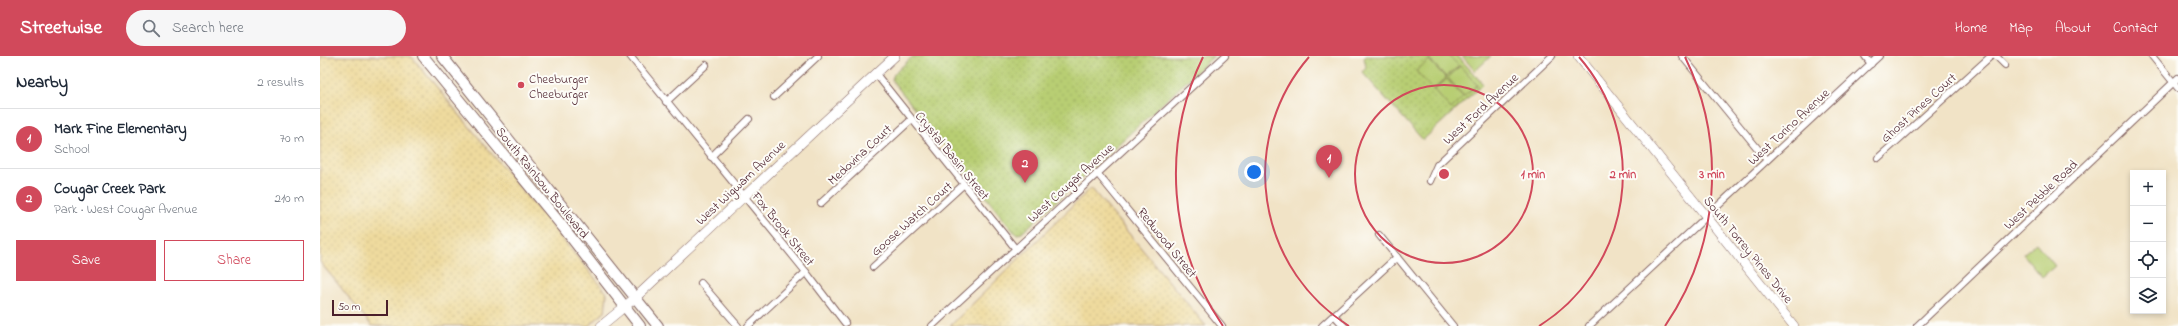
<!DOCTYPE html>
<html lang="en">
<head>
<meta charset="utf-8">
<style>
  :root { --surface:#fff; --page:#f6f6f7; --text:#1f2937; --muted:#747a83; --line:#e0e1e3; --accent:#d1495b }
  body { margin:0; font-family:"Indie Flower",sans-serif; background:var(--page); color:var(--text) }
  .controls { position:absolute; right:12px; bottom:12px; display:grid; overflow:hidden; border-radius:0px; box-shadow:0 2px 6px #0003 }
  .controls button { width:36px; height:36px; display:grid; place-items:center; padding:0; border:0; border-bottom:1px solid var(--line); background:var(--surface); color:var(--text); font:20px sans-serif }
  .scale { position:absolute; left:12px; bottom:10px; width:56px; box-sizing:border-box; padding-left:4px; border:2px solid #4a1f2b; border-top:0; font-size:11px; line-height:14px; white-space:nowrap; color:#4a1f2b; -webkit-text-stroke:3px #fdfcf7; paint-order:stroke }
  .you { position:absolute; left:934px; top:116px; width:14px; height:14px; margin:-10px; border:3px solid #fff; border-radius:50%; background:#1a73e8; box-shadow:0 0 0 6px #1a73e833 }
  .badge { display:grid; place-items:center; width:26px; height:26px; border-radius:50%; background:var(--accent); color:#fff; font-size:13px; font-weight:700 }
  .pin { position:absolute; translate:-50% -33px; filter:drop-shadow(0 1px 2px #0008) }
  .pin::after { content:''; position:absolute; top:21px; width:14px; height:12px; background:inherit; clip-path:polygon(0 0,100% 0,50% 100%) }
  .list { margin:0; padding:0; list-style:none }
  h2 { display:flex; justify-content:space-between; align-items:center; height:52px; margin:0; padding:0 16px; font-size:17px }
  h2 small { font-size:13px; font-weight:400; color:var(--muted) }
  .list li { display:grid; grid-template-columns:26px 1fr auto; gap:12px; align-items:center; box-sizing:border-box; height:60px; padding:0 16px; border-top:1px solid var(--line) }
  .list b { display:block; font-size:15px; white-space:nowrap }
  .list p { margin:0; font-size:13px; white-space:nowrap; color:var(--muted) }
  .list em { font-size:13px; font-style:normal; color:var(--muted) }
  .actions { display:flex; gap:8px; padding:12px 16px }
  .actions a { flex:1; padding:9px 0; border:1px solid var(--accent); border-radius:0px; text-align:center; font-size:14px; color:var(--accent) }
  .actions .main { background:var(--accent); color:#fff }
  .icon { flex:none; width:22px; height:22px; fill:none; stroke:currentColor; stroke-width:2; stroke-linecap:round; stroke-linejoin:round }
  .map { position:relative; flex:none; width:1858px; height:270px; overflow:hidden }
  header { display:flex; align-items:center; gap:24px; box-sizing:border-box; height:56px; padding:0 20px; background:var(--accent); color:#fff }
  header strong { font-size:19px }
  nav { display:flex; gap:22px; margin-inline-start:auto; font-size:14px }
  .search { width:280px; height:36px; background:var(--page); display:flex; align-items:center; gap:10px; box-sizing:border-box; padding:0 14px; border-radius:22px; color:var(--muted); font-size:15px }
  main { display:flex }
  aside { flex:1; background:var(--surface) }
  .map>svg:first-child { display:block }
  .sand { fill:url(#sand-dots); stroke:#9c7c64 }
  .park { fill:url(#park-dots); stroke:#81764f }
  .pitch { fill:#b8ce73; stroke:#81764f }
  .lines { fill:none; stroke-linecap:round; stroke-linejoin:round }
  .street-casing { stroke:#846461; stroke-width:8 }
  .secondary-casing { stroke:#846461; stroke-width:10 }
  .primary-casing { stroke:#846461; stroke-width:12 }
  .street { stroke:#fff; stroke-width:6 }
  .secondary { stroke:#fff; stroke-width:9 }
  .primary { stroke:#fff; stroke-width:10 }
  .ring { fill:none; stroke:#d1495b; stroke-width:2 }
  .poi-dot { fill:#d1495b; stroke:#fdfcf7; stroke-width:1.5 }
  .labels { text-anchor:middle; stroke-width:4; stroke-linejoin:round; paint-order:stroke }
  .poi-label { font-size:13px; fill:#4a1f2b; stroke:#fdfcf7; text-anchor:start }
  .street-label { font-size:13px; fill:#4a1f2b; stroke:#fdfcf7 }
  .centre { fill:#d1495b; stroke:#fdfcf7; stroke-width:2 }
  .ring-label { font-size:12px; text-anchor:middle; font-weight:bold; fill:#d1495b; stroke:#fdfcf7; stroke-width:4; stroke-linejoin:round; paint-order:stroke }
</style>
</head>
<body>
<header>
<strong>Streetwise</strong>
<div class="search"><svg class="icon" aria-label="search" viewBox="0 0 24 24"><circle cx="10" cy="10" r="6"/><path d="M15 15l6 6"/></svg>Search here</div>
<nav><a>Home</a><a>Map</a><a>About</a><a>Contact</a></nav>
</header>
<main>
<aside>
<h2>Nearby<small>2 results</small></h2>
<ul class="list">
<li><span class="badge">1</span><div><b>Mark Fine Elementary</b><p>School</p></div><em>70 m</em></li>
<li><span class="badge">2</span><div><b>Cougar Creek Park</b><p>Park · West Cougar Avenue</p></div><em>210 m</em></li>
</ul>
<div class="actions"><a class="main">Save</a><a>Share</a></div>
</aside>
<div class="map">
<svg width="1858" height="270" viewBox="0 0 1858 270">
  <defs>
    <pattern id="sand-dots" width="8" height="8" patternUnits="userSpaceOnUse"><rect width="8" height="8" fill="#eeda9e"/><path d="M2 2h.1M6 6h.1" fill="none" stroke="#cebb88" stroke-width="1.8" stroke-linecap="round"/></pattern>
    <pattern id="park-dots" width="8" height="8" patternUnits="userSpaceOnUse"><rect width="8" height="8" fill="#b8ce73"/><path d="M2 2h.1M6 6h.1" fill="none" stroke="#a0b064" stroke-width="1.8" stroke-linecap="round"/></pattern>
  </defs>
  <rect width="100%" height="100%" fill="#fdfcf7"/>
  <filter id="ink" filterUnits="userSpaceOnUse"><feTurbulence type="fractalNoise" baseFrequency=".025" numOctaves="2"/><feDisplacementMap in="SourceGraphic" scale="8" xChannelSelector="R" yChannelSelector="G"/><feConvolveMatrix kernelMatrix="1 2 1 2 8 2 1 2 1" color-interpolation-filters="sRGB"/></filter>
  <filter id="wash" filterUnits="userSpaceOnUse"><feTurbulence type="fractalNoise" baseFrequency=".012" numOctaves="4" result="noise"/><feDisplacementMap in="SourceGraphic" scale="16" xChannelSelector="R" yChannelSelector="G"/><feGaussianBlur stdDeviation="0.9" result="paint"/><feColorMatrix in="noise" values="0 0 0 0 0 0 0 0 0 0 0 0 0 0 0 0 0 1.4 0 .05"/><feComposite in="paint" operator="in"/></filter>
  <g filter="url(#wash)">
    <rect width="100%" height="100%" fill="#f1e3c6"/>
    <g class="sand">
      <polygon points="0,0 91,0 287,237 285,256 268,270 52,270 0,206"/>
      <polygon points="771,132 886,270 630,270"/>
    </g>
    <g class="park">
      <polygon points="593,0 894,0 702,177 697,178 693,175 574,27 572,23 574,18"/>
      <polygon points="1046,0 1138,0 1163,28 1103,84 1042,16 1046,11 1044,2"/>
    </g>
    <g class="pitch">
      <polygon points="1113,0 1129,0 1139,10 1126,21 1109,3"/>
      <polygon points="1142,0 1171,0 1155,15"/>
      <polygon points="1109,4 1126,22 1113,34 1096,15"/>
      <polygon points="1140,10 1157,29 1144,40 1128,22"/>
      <polygon points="1127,23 1143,41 1131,53 1114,34"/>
      <polygon points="1716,187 1735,210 1722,221 1703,198"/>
    </g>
  </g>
  <g filter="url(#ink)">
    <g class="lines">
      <g class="street-casing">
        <g id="street">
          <polyline points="310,0 486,216 525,267"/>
          <polyline points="1362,0 1447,104"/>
          <polyline points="1545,0 1551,8"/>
          <polyline points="1676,0 1685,9"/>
          <polyline points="1832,0 1858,32"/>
          <polyline points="556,18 695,192"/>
          <polyline points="454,41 498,0"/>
          <polyline points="346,46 386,9"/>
          <polyline points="391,101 429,63"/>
          <polyline points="1558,102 1671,0"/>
          <polyline points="777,117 902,270"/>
          <polyline points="1110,125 1117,109 1232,0"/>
          <polyline points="501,147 591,64"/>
          <polyline points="1059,179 1133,270"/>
          <polyline points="553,211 643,129"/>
          <polyline points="381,227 418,270"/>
          <polyline points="1014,259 1024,270"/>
          <polyline points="428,270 486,216"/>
          <polyline points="612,270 905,0"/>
          <polyline points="1002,270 1077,201"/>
          <polyline points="1269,270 1559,0"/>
          <polyline points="1597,270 1858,22"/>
        </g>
      </g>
      <g class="secondary-casing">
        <g id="secondary">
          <polyline points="1258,0 1474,270"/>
          <polyline points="281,270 315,242 575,0"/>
        </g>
      </g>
      <g class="primary-casing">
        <g id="primary">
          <polyline points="103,0 243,171 320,270"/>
          <polyline points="122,0 338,270"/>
        </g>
      </g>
      <use href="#street" class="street"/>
      <use href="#secondary" class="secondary"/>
      <use href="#primary" class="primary"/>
    </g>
  </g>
  <g class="ring">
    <circle cx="1124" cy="118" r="89"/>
    <path d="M1029 270A179 179 0 0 1 989 1M1259 1A179 179 0 0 1 1219 270"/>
    <path d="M903 270A268 268 0 0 1 883 1M1365 1A268 268 0 0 1 1345 270"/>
  </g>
  <circle class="poi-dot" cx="201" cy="29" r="4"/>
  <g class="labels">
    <g class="poi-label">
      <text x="209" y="27">Cheeburger<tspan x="209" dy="15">Cheeburger</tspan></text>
    </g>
    <g class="street-label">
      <text transform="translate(1598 51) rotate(-42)" y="5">Ghost Pines Court</text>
      <text transform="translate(1160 52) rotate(-43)" y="5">West Ford Avenue</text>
      <text transform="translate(1468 70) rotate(-43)" y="5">West Torino Avenue</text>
      <text transform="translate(539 98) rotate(-43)" y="5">Medovina Court</text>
      <text transform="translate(633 99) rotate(51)" y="5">Crystal Basin Street</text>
      <text transform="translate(223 126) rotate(51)" y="5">South Rainbow Boulevard</text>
      <text transform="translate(420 126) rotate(-43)" y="5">West Wigwam Avenue</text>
      <text transform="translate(750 126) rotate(-42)" y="5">West Cougar Avenue</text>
      <text transform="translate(1720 138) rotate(-43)" y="5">West Pebble Road</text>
      <text transform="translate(591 162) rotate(-42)" y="5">Goose Watch Court</text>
      <text transform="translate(464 172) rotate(51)" y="5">Fox Brook Street</text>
      <text transform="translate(848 186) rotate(51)" y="5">Redwood Street</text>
      <text transform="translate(1429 193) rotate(51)" y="5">South Torrey Pines Drive</text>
    </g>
  </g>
  <circle cx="1124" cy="118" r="6" class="centre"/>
  <g class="ring-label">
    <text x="1213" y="122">1 min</text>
    <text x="1303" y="122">2 min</text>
    <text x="1392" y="122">3 min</text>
  </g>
</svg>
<div class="controls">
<button>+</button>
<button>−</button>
<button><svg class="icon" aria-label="locate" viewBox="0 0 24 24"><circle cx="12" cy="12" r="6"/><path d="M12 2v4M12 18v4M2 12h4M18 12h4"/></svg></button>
<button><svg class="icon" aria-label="layers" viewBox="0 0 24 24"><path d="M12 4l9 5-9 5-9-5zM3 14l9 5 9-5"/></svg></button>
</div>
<div class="scale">50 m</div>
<div class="you"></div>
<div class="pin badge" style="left:1009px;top:122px">1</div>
<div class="pin badge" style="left:705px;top:127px">2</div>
</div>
</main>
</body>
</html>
